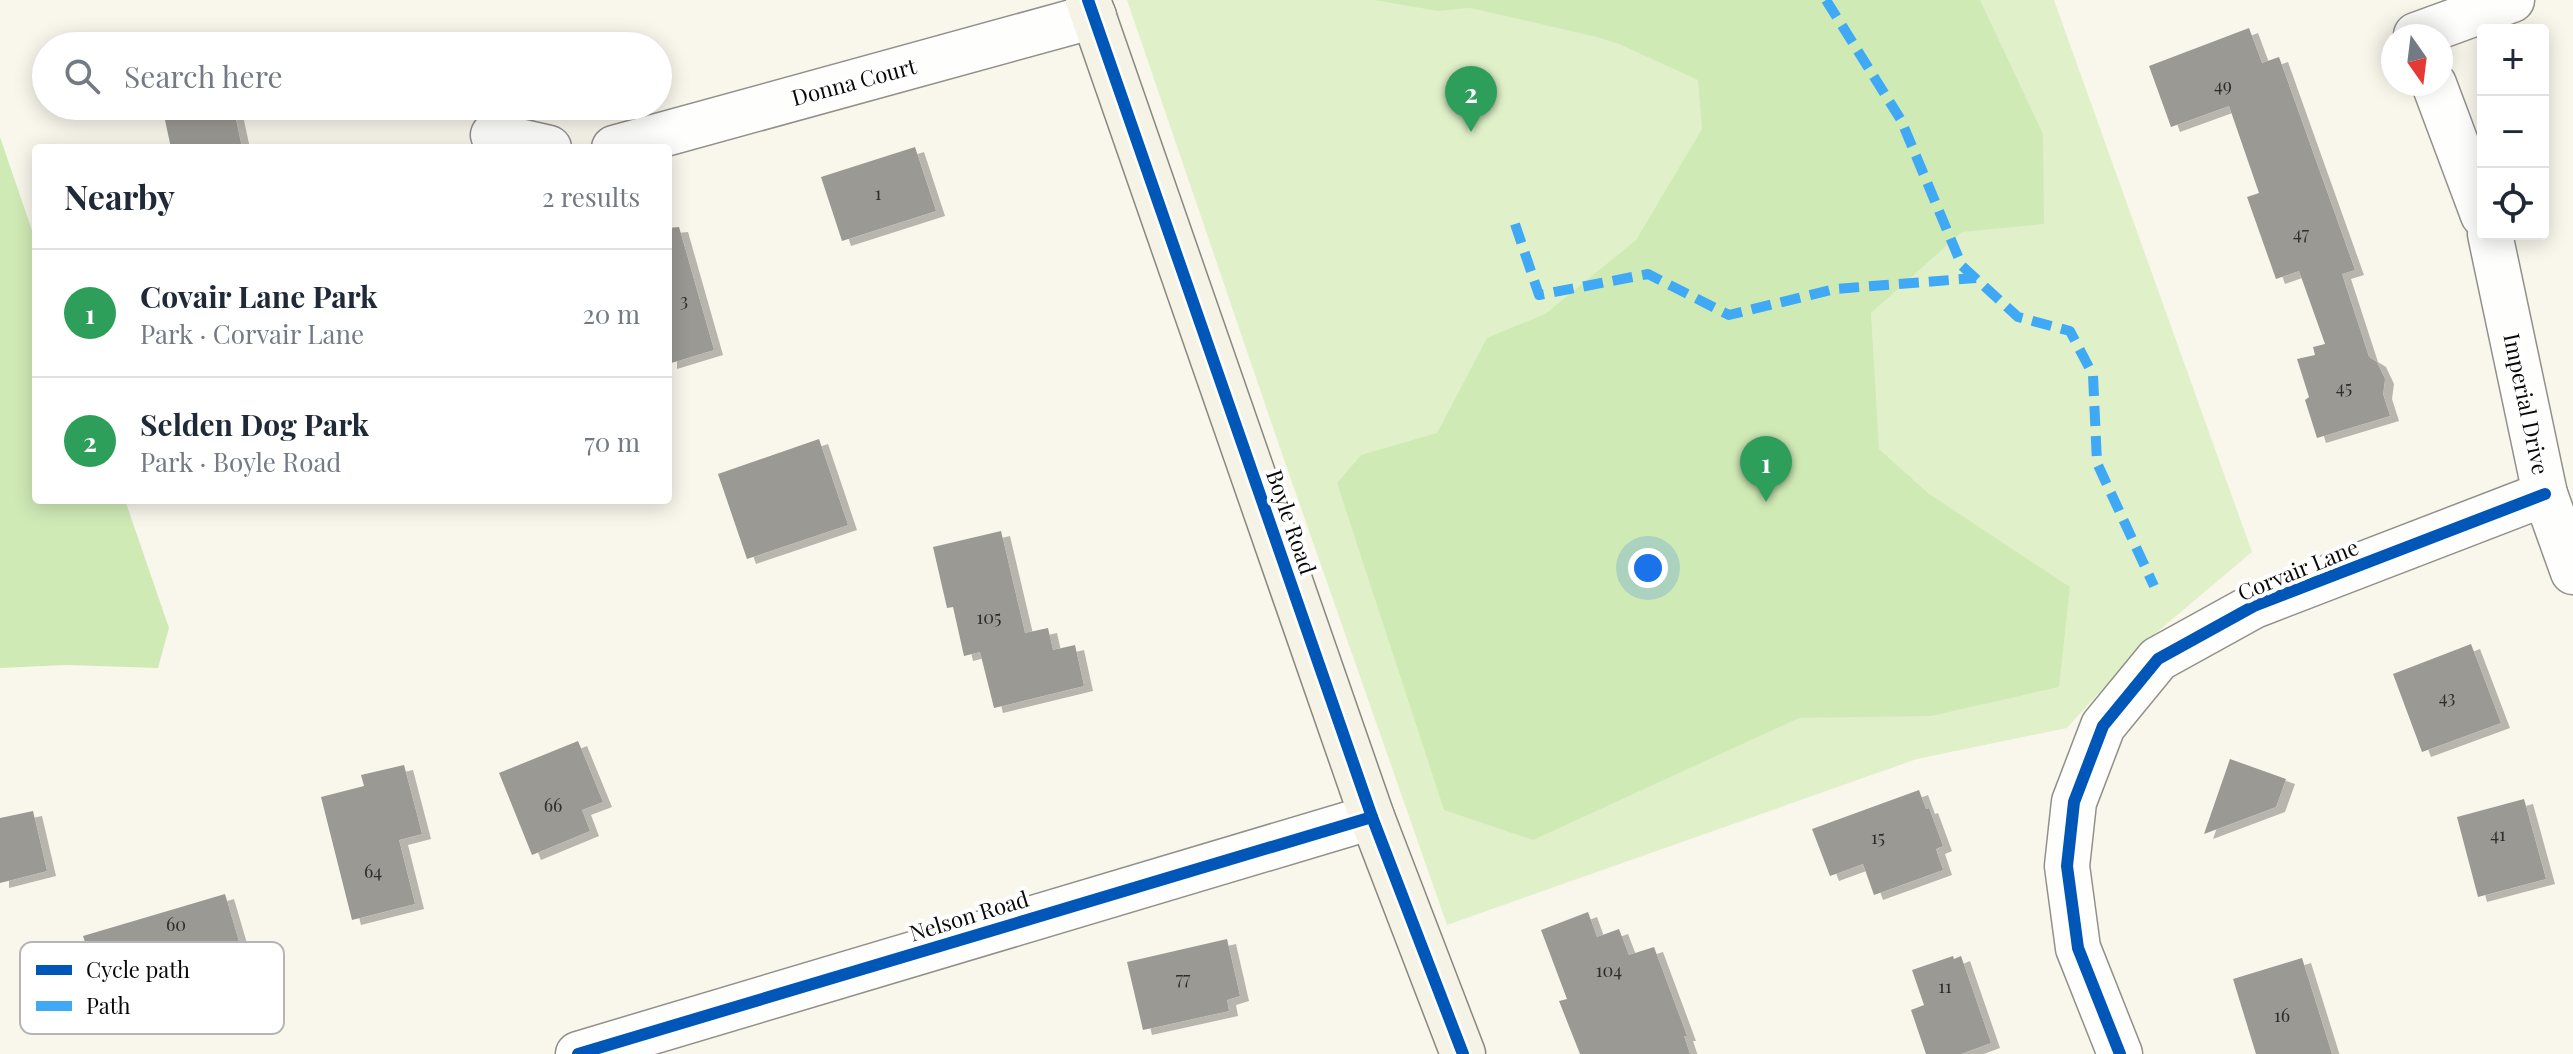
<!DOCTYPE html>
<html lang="en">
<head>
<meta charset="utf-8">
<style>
  :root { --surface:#fff; --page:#f2f2f3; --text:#1f2937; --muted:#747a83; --line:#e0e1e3; --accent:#5d5c58 }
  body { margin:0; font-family:"Playfair Display",serif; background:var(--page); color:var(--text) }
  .controls { position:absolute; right:24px; top:24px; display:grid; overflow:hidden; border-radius:8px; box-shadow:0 4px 20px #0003 }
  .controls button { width:72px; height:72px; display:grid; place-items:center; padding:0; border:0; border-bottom:2px solid var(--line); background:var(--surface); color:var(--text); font:40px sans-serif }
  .compass { position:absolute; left:2381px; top:24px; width:72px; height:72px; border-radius:50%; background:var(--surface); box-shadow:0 4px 20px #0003; rotate:166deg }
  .you { position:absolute; left:1648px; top:568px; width:28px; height:28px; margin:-20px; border:6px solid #fff; border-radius:50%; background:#1a73e8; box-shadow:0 0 0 12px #1a73e833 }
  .badge { display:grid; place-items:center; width:52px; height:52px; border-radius:50%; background:var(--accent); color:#fff; font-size:26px; font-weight:700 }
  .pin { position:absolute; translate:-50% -66px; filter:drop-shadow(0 2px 4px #0008) }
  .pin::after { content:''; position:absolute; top:42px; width:28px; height:24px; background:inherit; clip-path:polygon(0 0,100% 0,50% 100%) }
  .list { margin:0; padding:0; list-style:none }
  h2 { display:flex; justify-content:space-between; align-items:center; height:104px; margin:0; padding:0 32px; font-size:34px }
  h2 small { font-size:26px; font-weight:400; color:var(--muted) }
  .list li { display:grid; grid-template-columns:52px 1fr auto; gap:24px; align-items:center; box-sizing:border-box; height:128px; padding:0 32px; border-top:2px solid var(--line) }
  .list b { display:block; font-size:30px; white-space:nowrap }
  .list p { margin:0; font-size:26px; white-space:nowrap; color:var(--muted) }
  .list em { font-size:26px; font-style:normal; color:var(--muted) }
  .icon { flex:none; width:44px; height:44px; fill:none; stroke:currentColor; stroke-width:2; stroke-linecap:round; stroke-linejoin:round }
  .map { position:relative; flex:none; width:2573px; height:1054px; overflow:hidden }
  .search { position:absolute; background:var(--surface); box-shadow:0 4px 20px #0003; left:32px; top:32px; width:640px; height:88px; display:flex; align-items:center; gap:20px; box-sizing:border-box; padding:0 28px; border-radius:44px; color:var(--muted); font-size:30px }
  .panel { position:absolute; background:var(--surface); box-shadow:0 4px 20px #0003; left:32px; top:144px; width:640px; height:360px; border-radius:8px }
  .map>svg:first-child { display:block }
  .green { fill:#e0f1c9 }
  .forest { fill:#d0eab6 }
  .building { fill:#9b9993; filter:url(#shadow) }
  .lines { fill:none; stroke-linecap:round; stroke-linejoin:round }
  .street-casing { stroke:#91908b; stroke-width:47 }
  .secondary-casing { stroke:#888782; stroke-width:47 }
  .street { stroke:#fefefc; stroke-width:44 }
  .secondary { stroke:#f4f3e6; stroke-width:44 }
  .quiet { stroke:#3fa9f5; stroke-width:10; stroke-dasharray:20 10; stroke-linecap:butt }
  .cycleway-casing { stroke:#fff; stroke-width:17 }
  .cycleway { stroke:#0057b8; stroke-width:12 }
  .labels { text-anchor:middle; stroke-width:8; stroke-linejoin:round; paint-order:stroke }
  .number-label { font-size:18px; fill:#2e2d2c }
  .street-label { font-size:22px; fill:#090909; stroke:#fff }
  .key { fill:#fff; stroke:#b5b5b5; stroke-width:2 }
  .key-label { font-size:22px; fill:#090909 }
</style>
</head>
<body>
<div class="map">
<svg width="2573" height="1054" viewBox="0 0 2573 1054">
  <defs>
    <filter id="shadow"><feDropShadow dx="9" dy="5" stdDeviation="0" flood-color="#0004"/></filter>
  </defs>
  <rect width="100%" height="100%" fill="#f9f7ec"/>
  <polygon class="green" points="1127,0 2054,0 2252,552 2143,644 2067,728 1917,759 1447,925 1281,451"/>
  <g class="forest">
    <polygon points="1374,0 1980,0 2043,134 2044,224 1962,232 1871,313 1879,449 1928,493 2070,587 2059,687 1931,716 1799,718 1533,840 1444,810 1337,483 1361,455 1437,433 1487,338 1545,314 1636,240 1702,129 1698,80 1619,44 1597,37 1470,8 1438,11"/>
    <polygon points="0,137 36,242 36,500 125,500 169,628 158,668 66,665 0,668"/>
  </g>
  <g class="building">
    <polygon points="2249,28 2262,63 2279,57 2355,270 2342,274 2369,357 2377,362 2385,379 2383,394 2390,416 2317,438 2305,400 2309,397 2297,359 2315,355 2313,347 2325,344 2299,271 2276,279 2247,197 2259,193 2229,106 2171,127 2149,66"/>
    <polygon points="162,106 233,106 242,148 171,148"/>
    <polygon points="915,147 936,211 842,241 821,177"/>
    <polygon points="679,227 714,350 668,364 668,228"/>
    <polygon points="819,439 848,525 747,559 718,474"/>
    <polygon points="1001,531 1025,633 1048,628 1053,650 1075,645 1084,686 994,708 980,652 964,656 953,607 947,608 933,547"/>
    <polygon points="2471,644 2501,723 2422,752 2393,674"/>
    <polygon points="578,741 603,802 582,810 590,831 532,855 499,773"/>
    <polygon points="2230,759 2286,779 2276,807 2204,834"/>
    <polygon points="404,765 422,834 399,840 415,904 352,920 321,797 364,786 361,775"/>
    <polygon points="1919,790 1926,809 1929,808 1943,846 1936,849 1943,870 1874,895 1863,864 1830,876 1812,829"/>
    <polygon points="2524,799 2546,879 2478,897 2457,817"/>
    <polygon points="33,811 47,871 0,883 0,818"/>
    <polygon points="225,894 240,945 177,964 178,971 113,990 106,967 94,970 83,936"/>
    <polygon points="1588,912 1597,937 1619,929 1629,955 1654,947 1687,1036 1684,1036 1690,1054 1580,1054 1559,1001 1567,999 1541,930"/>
    <polygon points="1227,939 1240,996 1227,1000 1229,1011 1143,1030 1127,962"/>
    <polygon points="1953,956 1954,959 1961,956 1991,1043 1961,1054 1926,1054 1911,1010 1924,1005 1912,970"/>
    <polygon points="2302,958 2332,1054 2256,1054 2233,979"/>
  </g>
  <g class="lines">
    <g class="street-casing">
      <g id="street">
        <polyline points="2416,35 2512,0"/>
        <polyline points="2434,84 2483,215"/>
        <polyline points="493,135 549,148"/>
        <polyline points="614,148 1094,16"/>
        <polyline points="2490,234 2545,494 2573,572"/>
        <polyline points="578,1054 1372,817"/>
        <polyline points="2120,1054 2078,948 2067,866 2074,802 2103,726 2158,659 2254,606 2545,494"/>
      </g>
    </g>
    <g class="secondary-casing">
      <polyline id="secondary" points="1088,0 1372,817 1463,1054"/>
    </g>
    <use href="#street" class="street"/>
    <use href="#secondary" class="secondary"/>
    <g class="quiet">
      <polyline points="1826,0 1901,120 1962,266 2018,317 2070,331 2093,375 2097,463 2154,586"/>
      <polyline points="1515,224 1539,295 1648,274 1729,315 1835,289 1976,278"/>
    </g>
    <g class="cycleway-casing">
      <g id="cycleway">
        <polyline points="1088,0 1372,817 1463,1054"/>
        <polyline points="578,1054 1372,817"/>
        <polyline points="2120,1054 2078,948 2067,866 2074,802 2103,726 2158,659 2254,606 2545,494"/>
      </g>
    </g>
    <use href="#cycleway" class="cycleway"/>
  </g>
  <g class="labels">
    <g class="number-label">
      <text x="2223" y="92">49</text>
      <text x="878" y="200">1</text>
      <text x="2301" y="240">47</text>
      <text x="684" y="307">3</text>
      <text x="2344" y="394">45</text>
      <text x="989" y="624">105</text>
      <text x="2447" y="704">43</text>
      <text x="553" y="812">66</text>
      <text x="2498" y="841">41</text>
      <text x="1878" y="844">15</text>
      <text x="373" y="878">64</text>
      <text x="176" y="931">60</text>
      <text x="1609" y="977">104</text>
      <text x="1183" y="985">77</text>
      <text x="1945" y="993">11</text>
      <text x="2282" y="1022">16</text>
    </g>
    <g class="street-label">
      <text transform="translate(854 82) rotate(-15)" y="8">Donna Court</text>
      <text transform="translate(2526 404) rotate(78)" y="8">Imperial Drive</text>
      <text transform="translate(1291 522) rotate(71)" y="8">Boyle Road</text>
      <text transform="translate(2298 570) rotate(-22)" y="8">Corvair Lane</text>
      <text transform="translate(969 916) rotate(-17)" y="8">Nelson Road</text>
    </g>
  </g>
  <rect x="20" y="942" width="264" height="92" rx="12" class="key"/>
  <rect x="36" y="965" width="36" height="10" fill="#0057b8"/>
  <rect x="36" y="1001" width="36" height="10" fill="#3fa9f5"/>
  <g class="key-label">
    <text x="86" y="978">Cycle path</text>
    <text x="86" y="1014">Path</text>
  </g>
</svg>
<div class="controls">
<button>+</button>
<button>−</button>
<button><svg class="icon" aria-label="locate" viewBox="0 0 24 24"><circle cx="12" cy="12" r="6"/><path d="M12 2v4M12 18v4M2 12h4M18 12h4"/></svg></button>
</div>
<svg class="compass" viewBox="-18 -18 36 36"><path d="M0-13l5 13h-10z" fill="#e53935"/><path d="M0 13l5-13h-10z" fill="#747a83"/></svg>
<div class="you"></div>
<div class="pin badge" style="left:1766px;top:502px;background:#2e9e5b">1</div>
<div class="pin badge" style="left:1471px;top:132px;background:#2e9e5b">2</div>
<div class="search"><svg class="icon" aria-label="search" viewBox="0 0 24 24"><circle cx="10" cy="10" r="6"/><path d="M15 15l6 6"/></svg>Search here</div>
<section class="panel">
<h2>Nearby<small>2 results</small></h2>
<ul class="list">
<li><span class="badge" style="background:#2e9e5b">1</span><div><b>Covair Lane Park</b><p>Park · Corvair Lane</p></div><em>20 m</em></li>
<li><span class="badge" style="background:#2e9e5b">2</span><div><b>Selden Dog Park</b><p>Park · Boyle Road</p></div><em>70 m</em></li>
</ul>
</section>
</div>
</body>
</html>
